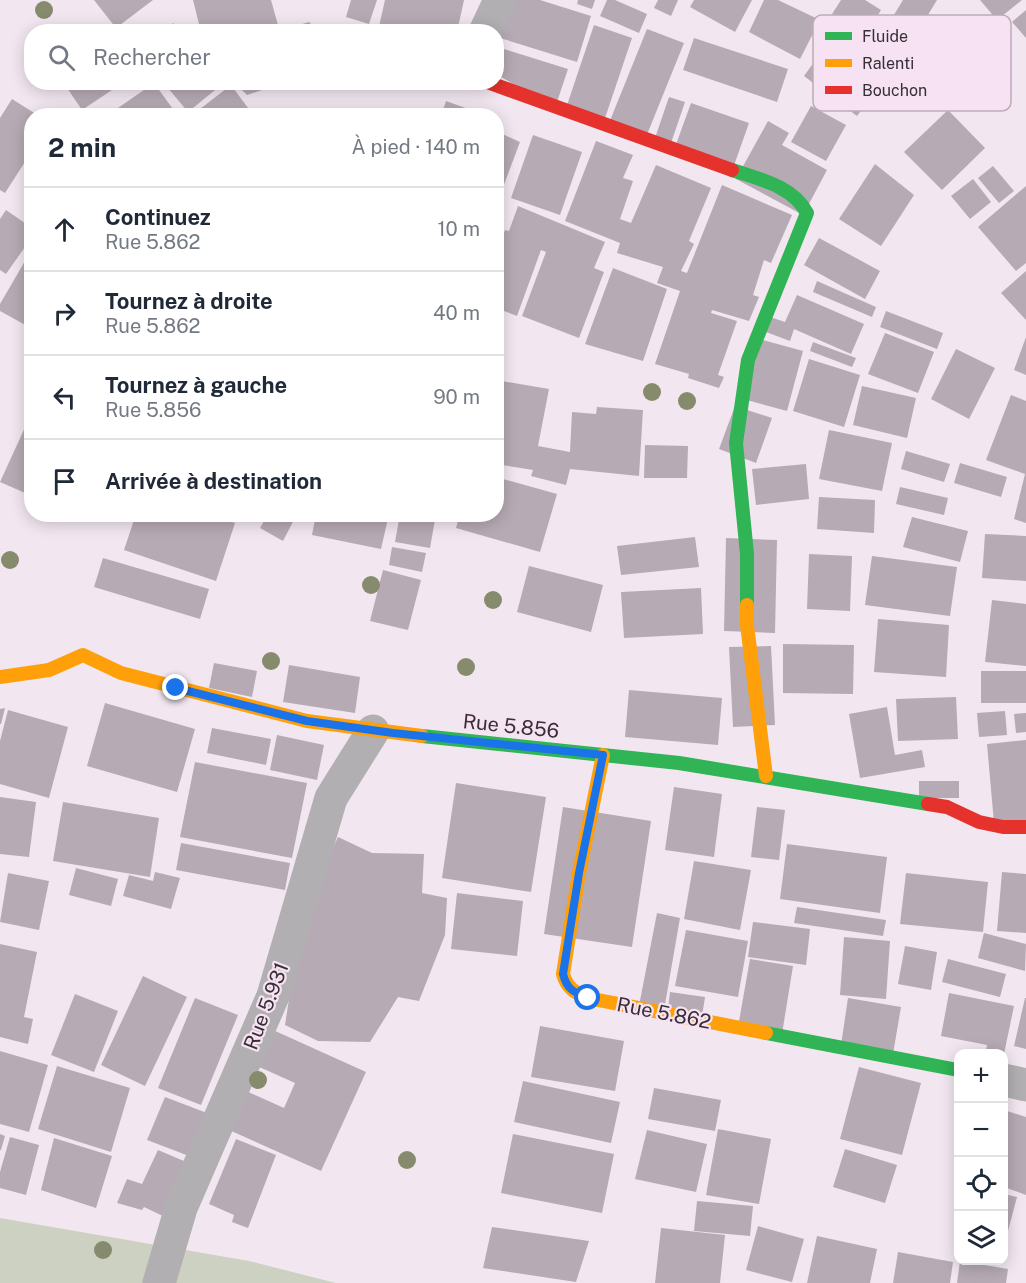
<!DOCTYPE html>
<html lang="fr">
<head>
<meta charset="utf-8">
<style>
  :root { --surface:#fff; --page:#f6f6f7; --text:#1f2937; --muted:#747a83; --line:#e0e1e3 }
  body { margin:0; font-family:"Public Sans",sans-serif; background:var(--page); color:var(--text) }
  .controls { position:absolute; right:18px; bottom:18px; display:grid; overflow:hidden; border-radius:12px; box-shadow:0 3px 15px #0003 }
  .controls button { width:54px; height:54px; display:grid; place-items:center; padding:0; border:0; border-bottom:2px solid var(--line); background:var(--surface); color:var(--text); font:30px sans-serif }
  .stop { position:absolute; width:18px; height:18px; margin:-14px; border:4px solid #1a73e8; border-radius:50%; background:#fff }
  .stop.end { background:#1a73e8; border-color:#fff; box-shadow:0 2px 6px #0008 }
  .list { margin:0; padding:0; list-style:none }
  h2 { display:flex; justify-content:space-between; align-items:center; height:78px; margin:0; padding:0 24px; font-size:26px }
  h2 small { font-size:20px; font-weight:400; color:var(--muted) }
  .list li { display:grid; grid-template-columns:39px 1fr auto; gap:18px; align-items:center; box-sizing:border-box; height:84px; padding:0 24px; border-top:2px solid var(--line) }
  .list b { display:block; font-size:22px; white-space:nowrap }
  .list p { margin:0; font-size:20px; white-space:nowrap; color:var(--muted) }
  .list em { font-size:20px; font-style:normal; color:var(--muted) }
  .icon { flex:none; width:33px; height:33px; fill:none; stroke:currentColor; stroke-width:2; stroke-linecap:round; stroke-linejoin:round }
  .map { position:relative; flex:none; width:1026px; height:1283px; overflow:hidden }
  .search { position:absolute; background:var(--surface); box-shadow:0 3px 15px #0003; left:24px; top:24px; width:480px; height:66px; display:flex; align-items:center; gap:15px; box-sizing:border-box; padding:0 21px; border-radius:24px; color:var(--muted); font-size:22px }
  .panel { position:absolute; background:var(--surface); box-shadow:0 3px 15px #0003; left:24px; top:108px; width:480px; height:414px; border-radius:24px }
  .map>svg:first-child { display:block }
  .forest { fill:#cdd1c1 }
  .building { fill:#b6abb4 }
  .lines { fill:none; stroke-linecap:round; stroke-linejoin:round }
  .street { stroke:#b2afb2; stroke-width:33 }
  .fast { stroke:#30b455; stroke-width:14 }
  .slow { stroke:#ff9f0a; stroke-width:14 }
  .jam { stroke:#e5322d; stroke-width:14 }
  .tree { fill:#868b6d }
  .route { stroke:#1a73e8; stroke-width:8 }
  .labels { text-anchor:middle; stroke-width:4.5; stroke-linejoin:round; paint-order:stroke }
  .street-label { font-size:20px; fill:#362f35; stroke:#f6e2f3 }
  .key { fill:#f6e2f3; stroke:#bcacba; stroke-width:1.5 }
  .key-label { font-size:16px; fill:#362f35 }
</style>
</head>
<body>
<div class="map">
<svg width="1026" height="1283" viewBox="0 0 1026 1283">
  <rect width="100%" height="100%" fill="#f2e7f0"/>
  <polygon class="forest" points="0,1218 249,1261 336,1283 0,1283"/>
  <g class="building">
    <polygon points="94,0 153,0 116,28"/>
    <polygon points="193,0 271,0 278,25 254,32 201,32"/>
    <polygon points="351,0 377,0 369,24 346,17"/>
    <polygon points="385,0 464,0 457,32 382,32 378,31"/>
    <polygon points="508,0 540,0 591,16 577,62 497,37"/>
    <polygon points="578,0 595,0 592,9 577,4"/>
    <polygon points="607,0 615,0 647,14 639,33 600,16"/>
    <polygon points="658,0 678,0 671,16 654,8"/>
    <polygon points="694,0 752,0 735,32 690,7"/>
    <polygon points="764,0 778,0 820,20 800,59 749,32"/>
    <polygon points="841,0 865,0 881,10 861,43 827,22"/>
    <polygon points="903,0 937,0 905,53 880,38"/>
    <polygon points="980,0 1022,0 997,20"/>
    <polygon points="1026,10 1026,38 1012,22"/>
    <polygon points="309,22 318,32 279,32 278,31"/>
    <polygon points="173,23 179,32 163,32"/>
    <polygon points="594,25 632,38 603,124 565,111"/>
    <polygon points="647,29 684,43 644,142 607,128"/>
    <polygon points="834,35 888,74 857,116 804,76"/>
    <polygon points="694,38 788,69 777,102 683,70"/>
    <polygon points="504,49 568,69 555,108 496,74"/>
    <polygon points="63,82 124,82 82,110"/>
    <polygon points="163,82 225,82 188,112"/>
    <polygon points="234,82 283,82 283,83 247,95"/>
    <polygon points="154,83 178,116 124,116 118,108"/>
    <polygon points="231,85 254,116 191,116"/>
    <polygon points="669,97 685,102 669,149 653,144"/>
    <polygon points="12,99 39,116 32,116 32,151 5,193 0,190 0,118"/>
    <polygon points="446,101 485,115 485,116 441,116"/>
    <polygon points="691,103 749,123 732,171 674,150"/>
    <polygon points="811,106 846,125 826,161 791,142"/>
    <polygon points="948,110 985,148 942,190 904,152"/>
    <polygon points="768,121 789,133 782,145 827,170 803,215 736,179"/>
    <polygon points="496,131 520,142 502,190 496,189"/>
    <polygon points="533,135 582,152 560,215 511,198"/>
    <polygon points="596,141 633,155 623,178 633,181 620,219 631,223 656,165 711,188 689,241 694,244 681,271 687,273 722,185 792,215 771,263 764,260 753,295 759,297 749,321 712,310 711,313 737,321 718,375 724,377 719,388 688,378 689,374 655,364 680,291 657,283 663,267 617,253 620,243 565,221"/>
    <polygon points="875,164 914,195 881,246 839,219"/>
    <polygon points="993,166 1014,191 999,203 978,178"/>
    <polygon points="973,179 991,202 970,219 951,196"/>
    <polygon points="1026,186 1026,263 1016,271 978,227"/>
    <polygon points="518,206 605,242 594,268 604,272 579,338 522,316 546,252 541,250 517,316 496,308 496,255 505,230 509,231"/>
    <polygon points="6,210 32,228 32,237 6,274 0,270 0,219"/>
    <polygon points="819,238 880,271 865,299 804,265"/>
    <polygon points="32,249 32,323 29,327 0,311 0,304"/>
    <polygon points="613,268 667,289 643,361 585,344"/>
    <polygon points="1026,271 1026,320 1001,293"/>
    <polygon points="817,281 876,307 872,317 813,292"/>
    <polygon points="797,295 864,324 851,354 794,329 790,341 755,328 761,314 785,322"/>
    <polygon points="886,311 943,333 937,349 880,327"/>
    <polygon points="885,333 934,352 918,393 868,374"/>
    <polygon points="752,337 803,351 787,411 736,397"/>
    <polygon points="1026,337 1026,375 1014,370"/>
    <polygon points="813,342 856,358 852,367 810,351"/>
    <polygon points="956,349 995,368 969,419 931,399"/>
    <polygon points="809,359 860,375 844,427 793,411"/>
    <polygon points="496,380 549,389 538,446 570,452 572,412 596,414 597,407 643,410 639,476 570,469 566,485 531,476 533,470 496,464"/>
    <polygon points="862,386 916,398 907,438 853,425"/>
    <polygon points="1011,395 1026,401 1026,523 1014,519 1025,474 986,460"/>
    <polygon points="735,406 772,418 756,463 719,449"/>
    <polygon points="32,412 32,496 0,482"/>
    <polygon points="829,430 892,443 882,491 819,479"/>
    <polygon points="645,445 688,446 687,478 644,478"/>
    <polygon points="906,451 950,464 944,482 901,469"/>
    <polygon points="960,463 1007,477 1001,497 954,483"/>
    <polygon points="806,464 809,499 756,505 752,469"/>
    <polygon points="496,477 557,494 540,552 456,528 460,514 496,514"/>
    <polygon points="900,487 948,498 944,515 896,504"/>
    <polygon points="819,497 875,500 874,533 817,529"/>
    <polygon points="88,514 104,514 101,520"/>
    <polygon points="136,514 209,514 235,523 216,581 124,550"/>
    <polygon points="268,514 297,514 283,541 260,528"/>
    <polygon points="316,514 389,514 381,549 312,535"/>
    <polygon points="400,514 436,514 430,548 395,542"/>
    <polygon points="912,517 968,531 960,562 903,547"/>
    <polygon points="985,534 1026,536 1026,581 982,578"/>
    <polygon points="695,537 699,567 621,575 617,546"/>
    <polygon points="726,538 777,540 775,633 724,631"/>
    <polygon points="392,547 426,553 422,572 389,565"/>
    <polygon points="809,554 852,556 850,611 807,609"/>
    <polygon points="872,556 957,567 950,616 865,605"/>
    <polygon points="103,558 209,589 200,619 94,587"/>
    <polygon points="529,566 603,585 591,632 517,612"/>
    <polygon points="383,570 421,580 408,630 370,621"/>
    <polygon points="701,588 703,634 624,638 621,592"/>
    <polygon points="992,600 1026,604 1026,666 985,662"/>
    <polygon points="878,619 949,625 946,677 874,672"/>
    <polygon points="783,644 854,645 853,694 783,693"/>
    <polygon points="771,646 775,725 733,727 729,647"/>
    <polygon points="214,663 257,671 252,697 209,688"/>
    <polygon points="289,665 360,677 355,713 283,702"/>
    <rect x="981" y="671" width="45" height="32"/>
    <polygon points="629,690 722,698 718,745 625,737"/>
    <polygon points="956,697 958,739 898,741 896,699"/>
    <polygon points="105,703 195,729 177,792 87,766"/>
    <polygon points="887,707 895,755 922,750 925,767 860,778 849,714"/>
    <polygon points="5,708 1,724 0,724 0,709"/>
    <polygon points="8,710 68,727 49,798 0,784 0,741"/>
    <polygon points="1005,711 1007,735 979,737 977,713"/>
    <polygon points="1026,713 1026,732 1016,733 1014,714"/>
    <polygon points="212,728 271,739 266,765 207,753"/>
    <polygon points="277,735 324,745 317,780 270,770"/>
    <polygon points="1026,740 1026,820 994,823 987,744"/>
    <polygon points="195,762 307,783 292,858 180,837"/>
    <rect x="919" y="781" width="40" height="17"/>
    <polygon points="456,783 546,797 531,892 442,878"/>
    <polygon points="674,787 722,794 714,857 665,850"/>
    <polygon points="0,797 36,802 29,857 0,854"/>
    <polygon points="63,802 159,818 150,877 53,861"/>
    <polygon points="563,807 651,821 632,947 544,934"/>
    <polygon points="757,807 785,810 779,860 751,857"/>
    <polygon points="338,837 372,853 424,854 422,893 447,898 445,935 419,1001 398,997 370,1042 318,1041 285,1025 302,915"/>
    <polygon points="181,843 290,863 285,890 176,870"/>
    <polygon points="787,844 887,857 880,913 780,899"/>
    <polygon points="694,861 751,870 740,930 684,919"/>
    <polygon points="76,868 118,879 111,906 69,895"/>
    <polygon points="155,872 180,878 171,909 123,896 129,875 153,881"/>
    <polygon points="1002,872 1026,874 1026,933 997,931"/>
    <polygon points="8,873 49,881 39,930 0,922"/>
    <polygon points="906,873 988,882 983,932 900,924"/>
    <polygon points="457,893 523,901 517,956 451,949"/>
    <polygon points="797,907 886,920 883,936 794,923"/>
    <polygon points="657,913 680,918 663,1016 638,1011"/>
    <polygon points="753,922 810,929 806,965 748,957"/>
    <polygon points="686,930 748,941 738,997 675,986"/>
    <polygon points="984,933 1026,944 1025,971 978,958"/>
    <polygon points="844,937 890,941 886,999 840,995"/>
    <polygon points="0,944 37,952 24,1017 33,1019 28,1044 0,1037"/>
    <polygon points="905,946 937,952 931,990 898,984"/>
    <polygon points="750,959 793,966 782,1034 738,1027"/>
    <polygon points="948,959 1006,974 1000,997 942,982"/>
    <polygon points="143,976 187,997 145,1086 101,1065"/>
    <polygon points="670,992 705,997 701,1023 667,1018"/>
    <polygon points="949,993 1014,1006 1004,1054 985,1054 987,1045 941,1036"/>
    <polygon points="75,994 118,1011 94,1072 51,1055"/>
    <polygon points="195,998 238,1015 201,1105 158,1088"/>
    <polygon points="848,998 901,1007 893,1054 841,1045"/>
    <polygon points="1025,998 1026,998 1026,1049 1014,1046"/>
    <polygon points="540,1026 624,1041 615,1091 531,1077"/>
    <polygon points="273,1030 366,1072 321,1171 229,1130 246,1091 284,1108 295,1083 257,1066"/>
    <polygon points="0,1051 48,1065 29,1132 0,1124"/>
    <polygon points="57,1066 130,1088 111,1152 38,1129"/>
    <polygon points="859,1067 921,1083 902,1155 840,1139"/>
    <polygon points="523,1081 620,1102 611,1143 514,1122"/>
    <polygon points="654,1088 721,1100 715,1131 648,1119"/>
    <polygon points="165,1097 207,1113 189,1156 147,1140"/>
    <polygon points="1007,1111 1026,1117 1026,1195 1004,1187 1004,1122"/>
    <polygon points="718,1129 771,1139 759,1204 706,1195"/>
    <polygon points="647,1130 707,1144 696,1192 635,1179"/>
    <polygon points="0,1134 5,1136 1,1150 0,1150"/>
    <polygon points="513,1134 614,1154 602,1213 501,1193"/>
    <polygon points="10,1137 39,1145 26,1195 0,1188 0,1172"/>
    <polygon points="54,1138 112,1156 96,1208 41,1190"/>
    <polygon points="236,1139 276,1155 248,1228 232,1222 234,1215 209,1204"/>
    <polygon points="845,1149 897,1165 885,1203 833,1187"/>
    <polygon points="158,1150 191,1164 163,1216 144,1207 142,1210 117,1203 127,1179 142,1184"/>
    <polygon points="1004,1194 1017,1197 1004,1246"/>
    <polygon points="697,1201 753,1206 750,1236 694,1231"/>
    <polygon points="758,1226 804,1239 792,1282 746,1270"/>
    <polygon points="492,1227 589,1241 576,1282 483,1268"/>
    <polygon points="661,1228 725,1235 720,1283 655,1283"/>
    <polygon points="817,1236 877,1249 870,1283 807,1283"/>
    <polygon points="898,1252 953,1262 950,1283 893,1283"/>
    <polygon points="960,1261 1008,1269 1006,1283 957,1283"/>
  </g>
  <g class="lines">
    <g class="street">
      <polyline points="485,32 500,0"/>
      <polyline points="1004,1080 1026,1085"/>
      <polyline points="159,1283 181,1208 273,996 331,798 373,731"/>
    </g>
    <g class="fast">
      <path d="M732,170C759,179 793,186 807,213L748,360L736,443L747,554V605"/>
      <polyline points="422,736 679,763 928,804"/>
      <polyline points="766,1033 958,1070"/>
    </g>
    <g class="slow">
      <polyline points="747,605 747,625 766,776"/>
      <polyline points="0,677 49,670 83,655 121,673 307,721 422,736"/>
      <path d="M603,755L579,873L563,974C567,988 575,993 588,998L766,1033"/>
    </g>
    <g class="jam">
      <polyline points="487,82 732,170"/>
      <polyline points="928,804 947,807 979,822 1003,827 1026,827"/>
    </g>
  </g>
  <g class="tree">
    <circle cx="44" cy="10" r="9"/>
    <circle cx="652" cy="392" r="9"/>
    <circle cx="687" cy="401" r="9"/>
    <circle cx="10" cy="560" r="9"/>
    <circle cx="371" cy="585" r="9"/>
    <circle cx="493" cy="600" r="9"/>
    <circle cx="271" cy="661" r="9"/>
    <circle cx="466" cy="667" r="9"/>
    <circle cx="258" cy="1080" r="9"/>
    <circle cx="407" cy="1160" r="9"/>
    <circle cx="103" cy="1250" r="9"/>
  </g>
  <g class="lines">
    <path class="route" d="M176,688L307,721L393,733L603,755L579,873L563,974C567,990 574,992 588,998"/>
  </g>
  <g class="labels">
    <g class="street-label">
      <text transform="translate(511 726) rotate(6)" y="7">Rue 5.856</text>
      <text transform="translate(266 1006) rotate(-69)" y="7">Rue 5.931</text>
      <text transform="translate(664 1013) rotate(11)" y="7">Rue 5.862</text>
    </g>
  </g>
  <rect x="813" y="15" width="198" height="96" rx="9" class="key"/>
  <rect x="825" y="32" width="27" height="8" fill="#30b455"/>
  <rect x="825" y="59" width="27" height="8" fill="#ff9f0a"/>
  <rect x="825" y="86" width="27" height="8" fill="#e5322d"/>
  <g class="key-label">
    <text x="862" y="42">Fluide</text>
    <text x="862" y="69">Ralenti</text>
    <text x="862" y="96">Bouchon</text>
  </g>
</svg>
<div class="controls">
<button>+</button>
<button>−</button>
<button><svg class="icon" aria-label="locate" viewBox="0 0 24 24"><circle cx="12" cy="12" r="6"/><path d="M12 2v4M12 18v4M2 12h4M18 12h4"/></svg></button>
<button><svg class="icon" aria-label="layers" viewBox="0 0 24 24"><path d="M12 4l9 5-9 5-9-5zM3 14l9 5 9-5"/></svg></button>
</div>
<div class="stop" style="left:588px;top:998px"></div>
<div class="stop end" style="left:176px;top:688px"></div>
<div class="search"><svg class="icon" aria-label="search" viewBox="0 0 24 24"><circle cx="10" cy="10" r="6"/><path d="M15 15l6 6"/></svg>Rechercher</div>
<section class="panel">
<h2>2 min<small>À pied · 140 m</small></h2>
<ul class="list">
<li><svg class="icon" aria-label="ahead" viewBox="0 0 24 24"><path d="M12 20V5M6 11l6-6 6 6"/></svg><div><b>Continuez</b><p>Rue 5.862</p></div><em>10 m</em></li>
<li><svg class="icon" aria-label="right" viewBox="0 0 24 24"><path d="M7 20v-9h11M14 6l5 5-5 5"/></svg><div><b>Tournez à droite</b><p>Rue 5.862</p></div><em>40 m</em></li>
<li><svg class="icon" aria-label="left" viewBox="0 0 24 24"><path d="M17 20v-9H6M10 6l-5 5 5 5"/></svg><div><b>Tournez à gauche</b><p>Rue 5.856</p></div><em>90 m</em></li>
<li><svg class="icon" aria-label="arrive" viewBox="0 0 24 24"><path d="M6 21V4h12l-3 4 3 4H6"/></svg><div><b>Arrivée à destination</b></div></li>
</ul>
</section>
</div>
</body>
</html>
